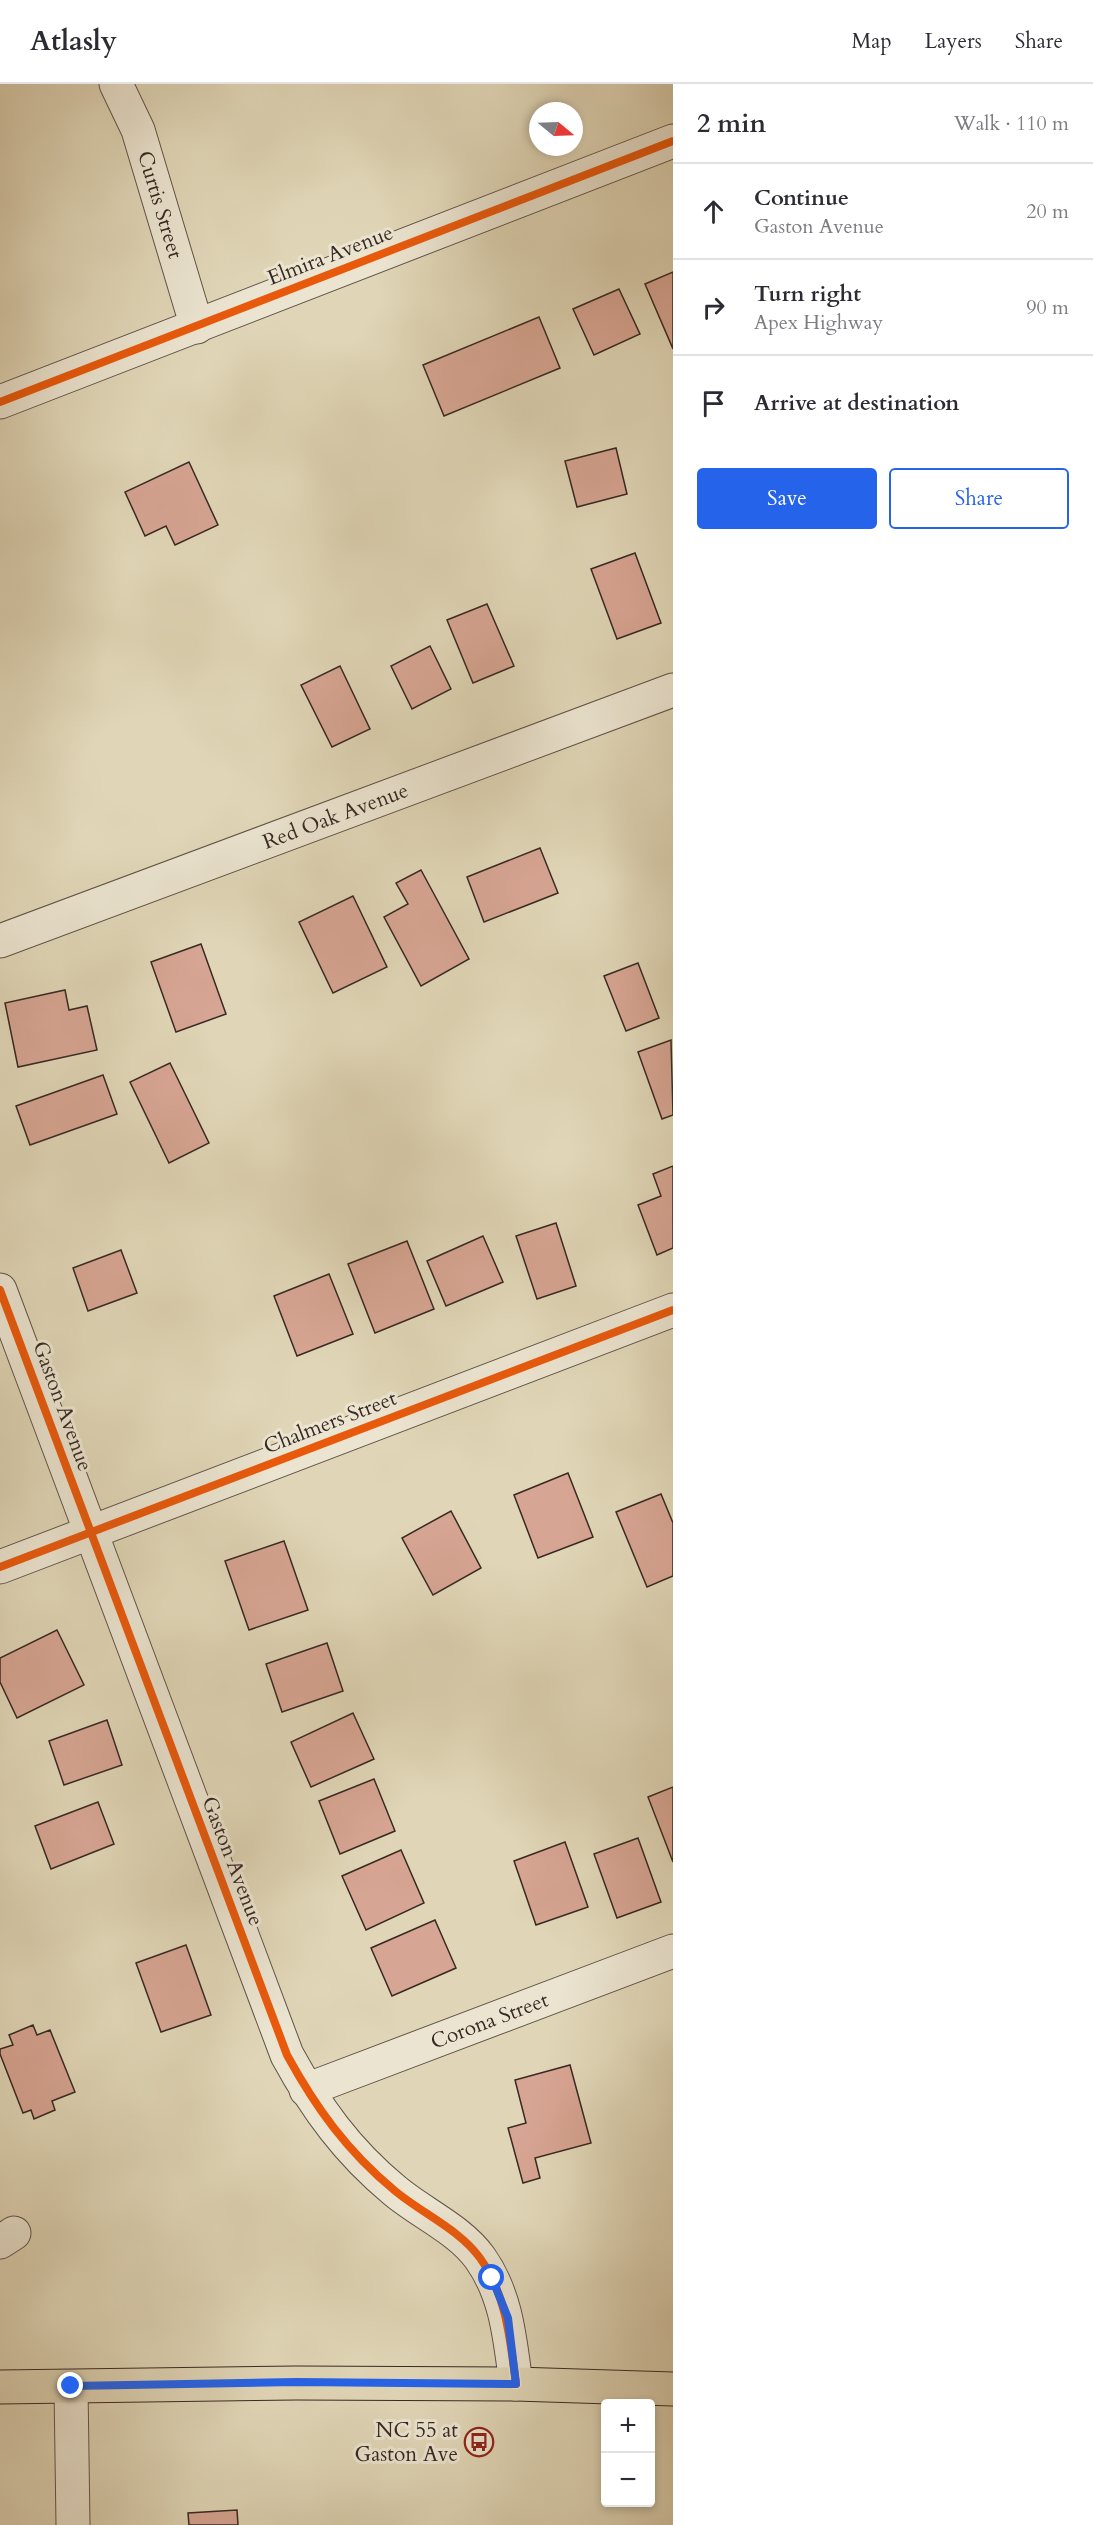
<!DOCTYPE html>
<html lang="en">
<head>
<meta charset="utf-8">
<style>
  :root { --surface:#fff; --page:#f2f2f3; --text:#2b2b33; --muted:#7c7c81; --line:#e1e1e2; --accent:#2563eb }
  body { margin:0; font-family:Cardo,serif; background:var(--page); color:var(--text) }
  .controls { position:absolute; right:18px; bottom:18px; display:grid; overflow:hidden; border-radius:6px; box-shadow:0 3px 9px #0003 }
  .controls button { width:54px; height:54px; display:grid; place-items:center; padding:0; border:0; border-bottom:2px solid var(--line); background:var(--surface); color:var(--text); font:30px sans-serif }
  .compass { position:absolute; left:529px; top:18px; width:54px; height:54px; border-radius:50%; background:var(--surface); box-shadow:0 3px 9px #0003; rotate:109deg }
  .stop { position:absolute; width:18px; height:18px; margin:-14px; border:4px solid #2563eb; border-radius:50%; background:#fff }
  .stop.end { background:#2563eb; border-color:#fff; box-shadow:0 2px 6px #0008 }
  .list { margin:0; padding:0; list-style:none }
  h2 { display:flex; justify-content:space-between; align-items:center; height:78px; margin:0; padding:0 24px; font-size:26px }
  h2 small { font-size:20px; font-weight:400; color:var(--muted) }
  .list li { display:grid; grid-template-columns:39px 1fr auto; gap:18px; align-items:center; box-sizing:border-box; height:96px; padding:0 24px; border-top:2px solid var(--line) }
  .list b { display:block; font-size:22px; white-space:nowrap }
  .list p { margin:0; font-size:20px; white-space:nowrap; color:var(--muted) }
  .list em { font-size:20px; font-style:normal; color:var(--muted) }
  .actions { display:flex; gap:12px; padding:18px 24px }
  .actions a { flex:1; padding:14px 0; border:2px solid var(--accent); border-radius:6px; text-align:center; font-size:21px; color:var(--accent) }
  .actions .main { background:var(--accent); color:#fff }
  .icon { flex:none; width:33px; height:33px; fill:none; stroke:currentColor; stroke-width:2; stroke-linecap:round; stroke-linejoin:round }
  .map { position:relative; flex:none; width:673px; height:2441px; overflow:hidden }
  header { display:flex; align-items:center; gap:36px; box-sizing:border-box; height:84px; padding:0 30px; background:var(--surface); border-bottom:2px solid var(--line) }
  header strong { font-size:28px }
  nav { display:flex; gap:33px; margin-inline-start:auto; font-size:21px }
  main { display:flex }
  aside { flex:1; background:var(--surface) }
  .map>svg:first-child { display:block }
  .building { fill:#d7a593; stroke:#372923; stroke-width:1.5 }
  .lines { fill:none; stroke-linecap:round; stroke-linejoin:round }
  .minor-casing { stroke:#615448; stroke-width:35 }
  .major-casing { stroke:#372923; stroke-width:35 }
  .minor { stroke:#ebe4d0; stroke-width:33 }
  .major { stroke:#e0d6b7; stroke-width:33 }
  .cycleway-casing { stroke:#ebe4d0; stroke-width:11 }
  .cycleway { stroke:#e8590c; stroke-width:8 }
  .route { stroke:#2563eb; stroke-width:8 }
  .labels { text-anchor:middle; stroke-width:6; stroke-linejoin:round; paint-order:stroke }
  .street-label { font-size:21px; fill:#372923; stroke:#ebe4d0 }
  .poi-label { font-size:21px; fill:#372923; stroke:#ebe4d0; text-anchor:end }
</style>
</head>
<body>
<header>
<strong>Atlasly</strong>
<nav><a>Map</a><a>Layers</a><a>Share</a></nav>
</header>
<main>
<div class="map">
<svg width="673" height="2441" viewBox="0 0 673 2441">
  <rect width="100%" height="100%" fill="#e0d6b7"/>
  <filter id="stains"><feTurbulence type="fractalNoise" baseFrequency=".00333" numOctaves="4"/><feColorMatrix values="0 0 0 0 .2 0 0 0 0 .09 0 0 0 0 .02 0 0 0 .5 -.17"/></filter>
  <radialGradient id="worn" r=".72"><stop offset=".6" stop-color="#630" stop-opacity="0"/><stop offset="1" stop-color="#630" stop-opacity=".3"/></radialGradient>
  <g class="building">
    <polygon points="673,188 673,265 645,200"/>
    <polygon points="619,205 640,250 594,271 573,225"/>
    <polygon points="539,233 560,284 444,332 423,281"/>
    <polygon points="616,364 627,410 577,423 565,377"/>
    <polygon points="189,378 218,441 175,461 166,442 145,452 125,408"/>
    <polygon points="635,469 661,539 617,555 591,485"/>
    <polygon points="487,520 514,582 473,599 447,536"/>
    <polygon points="430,562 451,605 412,625 391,582"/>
    <polygon points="340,582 370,645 332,663 301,601"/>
    <polygon points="540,764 558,809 484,838 467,793"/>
    <polygon points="421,786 469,875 421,902 384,833 408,820 396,799"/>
    <polygon points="353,812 387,883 333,909 299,838"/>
    <polygon points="201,860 226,930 176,948 151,878"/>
    <polygon points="638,879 659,934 626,947 604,892"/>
    <polygon points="65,906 69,926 87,922 97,966 18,983 5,919"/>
    <polygon points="671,956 673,1031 662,1035 638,968"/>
    <polygon points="170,979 209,1059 169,1079 130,998"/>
    <polygon points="103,991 117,1030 30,1061 16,1022"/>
    <polygon points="673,1082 673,1164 657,1171 638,1121 661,1112 653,1090"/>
    <polygon points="556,1139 576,1202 537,1215 516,1152"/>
    <polygon points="483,1152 503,1198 446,1222 427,1177"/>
    <polygon points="407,1157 434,1225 375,1249 348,1180"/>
    <polygon points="121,1166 137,1209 88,1227 73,1184"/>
    <polygon points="329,1190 353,1250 297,1272 274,1212"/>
    <polygon points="568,1389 593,1453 538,1474 514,1411"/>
    <polygon points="661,1410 673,1439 673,1492 647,1503 616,1428"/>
    <polygon points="451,1427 481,1484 433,1511 402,1454"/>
    <polygon points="284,1457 308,1526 249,1546 225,1477"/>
    <polygon points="57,1546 84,1601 17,1634 0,1598 0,1574"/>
    <polygon points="327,1559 343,1607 282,1628 266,1580"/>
    <polygon points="353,1629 374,1675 311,1703 291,1658"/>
    <polygon points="107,1636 122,1681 64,1701 49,1657"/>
    <polygon points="374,1695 395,1747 340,1770 319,1717"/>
    <polygon points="673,1703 673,1778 648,1713"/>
    <polygon points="98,1718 114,1760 51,1785 35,1742"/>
    <polygon points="638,1754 661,1818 617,1834 594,1770"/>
    <polygon points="565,1758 588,1823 536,1841 514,1777"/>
    <polygon points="401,1766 424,1819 366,1846 342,1792"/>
    <polygon points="435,1836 456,1884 392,1912 371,1864"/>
    <polygon points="186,1861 211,1931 161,1948 136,1879"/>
    <polygon points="33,1941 37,1951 50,1946 75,2008 52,2017 55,2026 34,2035 31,2026 23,2029 0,1970 0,1965 13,1961 9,1951"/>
    <polygon points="570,1981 591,2059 535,2074 540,2094 523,2099 508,2044 526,2039 515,1996"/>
    <polygon points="237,2426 238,2441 189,2441 188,2429"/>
  </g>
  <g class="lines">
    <g class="minor-casing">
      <g id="minor">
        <path id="s1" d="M116,0L138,46L197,243"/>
        <polyline points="0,318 673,57"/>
        <path id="s2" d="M0,857L673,606"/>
        <path d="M0,1206L287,1971C316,2024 347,2067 394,2106C421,2129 459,2145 480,2174C507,2212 510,2256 516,2300"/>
        <polyline points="0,1483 673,1226"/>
        <path id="s3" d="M306,2006L673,1867"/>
        <polyline points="0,2158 14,2149"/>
        <polyline points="71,2303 73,2441"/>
      </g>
    </g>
    <g class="major-casing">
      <polyline id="major" points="0,2303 296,2299 516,2300 673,2305"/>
    </g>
    <use href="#minor" class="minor"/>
    <use href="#major" class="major"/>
    <g class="cycleway-casing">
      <g id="cycleway">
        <polyline points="0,318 673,57"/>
        <path d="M0,1206L287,1971C316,2024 347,2067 394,2106C421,2129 459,2145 480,2174C507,2212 510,2256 516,2300"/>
        <polyline points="0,1483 673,1226"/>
      </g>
    </g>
    <use href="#cycleway" class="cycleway"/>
  </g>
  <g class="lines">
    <polyline class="route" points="71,2302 296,2298 516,2300 508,2234 492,2194"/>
  </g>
  <defs>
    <g id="bus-ring" transform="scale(1.5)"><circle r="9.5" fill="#ebe4d0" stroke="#8f2418" stroke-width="1.5"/><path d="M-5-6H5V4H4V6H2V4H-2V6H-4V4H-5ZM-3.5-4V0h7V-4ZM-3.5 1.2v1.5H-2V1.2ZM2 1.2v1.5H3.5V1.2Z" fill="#8f2418"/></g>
  </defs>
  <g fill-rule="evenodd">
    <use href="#bus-ring" x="479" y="2358"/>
  </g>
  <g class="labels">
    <g class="street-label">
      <text dy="7" stroke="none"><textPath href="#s1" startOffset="129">Curtis Street</textPath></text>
      <text transform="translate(330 171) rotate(-21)" y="7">Elmira Avenue</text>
      <text dy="7" stroke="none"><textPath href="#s2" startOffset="358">Red Oak Avenue</textPath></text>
      <text transform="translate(63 1322) rotate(70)" y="7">Gaston Avenue</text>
      <text transform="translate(330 1338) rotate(-21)" y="7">Chalmers Street</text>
      <text transform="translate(233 1777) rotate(69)" y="7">Gaston Avenue</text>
      <text dy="7" stroke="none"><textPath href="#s3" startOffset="196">Corona Street</textPath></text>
    </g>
    <g class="poi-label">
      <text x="458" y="2353">NC 55 at<tspan x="458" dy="24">Gaston Ave</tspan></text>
    </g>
  </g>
  <rect width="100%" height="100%" filter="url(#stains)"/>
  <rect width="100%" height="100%" fill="url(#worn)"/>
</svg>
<div class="controls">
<button>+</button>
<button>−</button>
</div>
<svg class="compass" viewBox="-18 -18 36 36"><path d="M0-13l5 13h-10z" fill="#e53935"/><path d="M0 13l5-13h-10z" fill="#7c7c81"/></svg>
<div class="stop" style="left:492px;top:2194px"></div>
<div class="stop end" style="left:71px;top:2302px"></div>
</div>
<aside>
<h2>2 min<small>Walk · 110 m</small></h2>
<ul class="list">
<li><svg class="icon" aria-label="ahead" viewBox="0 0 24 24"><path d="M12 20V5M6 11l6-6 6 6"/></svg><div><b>Continue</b><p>Gaston Avenue</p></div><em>20 m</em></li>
<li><svg class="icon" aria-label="right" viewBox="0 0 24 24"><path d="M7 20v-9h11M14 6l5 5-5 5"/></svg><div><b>Turn right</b><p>Apex Highway</p></div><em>90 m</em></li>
<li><svg class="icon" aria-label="arrive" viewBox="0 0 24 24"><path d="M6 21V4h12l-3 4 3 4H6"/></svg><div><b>Arrive at destination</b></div></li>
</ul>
<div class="actions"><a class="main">Save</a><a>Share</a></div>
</aside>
</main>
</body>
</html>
